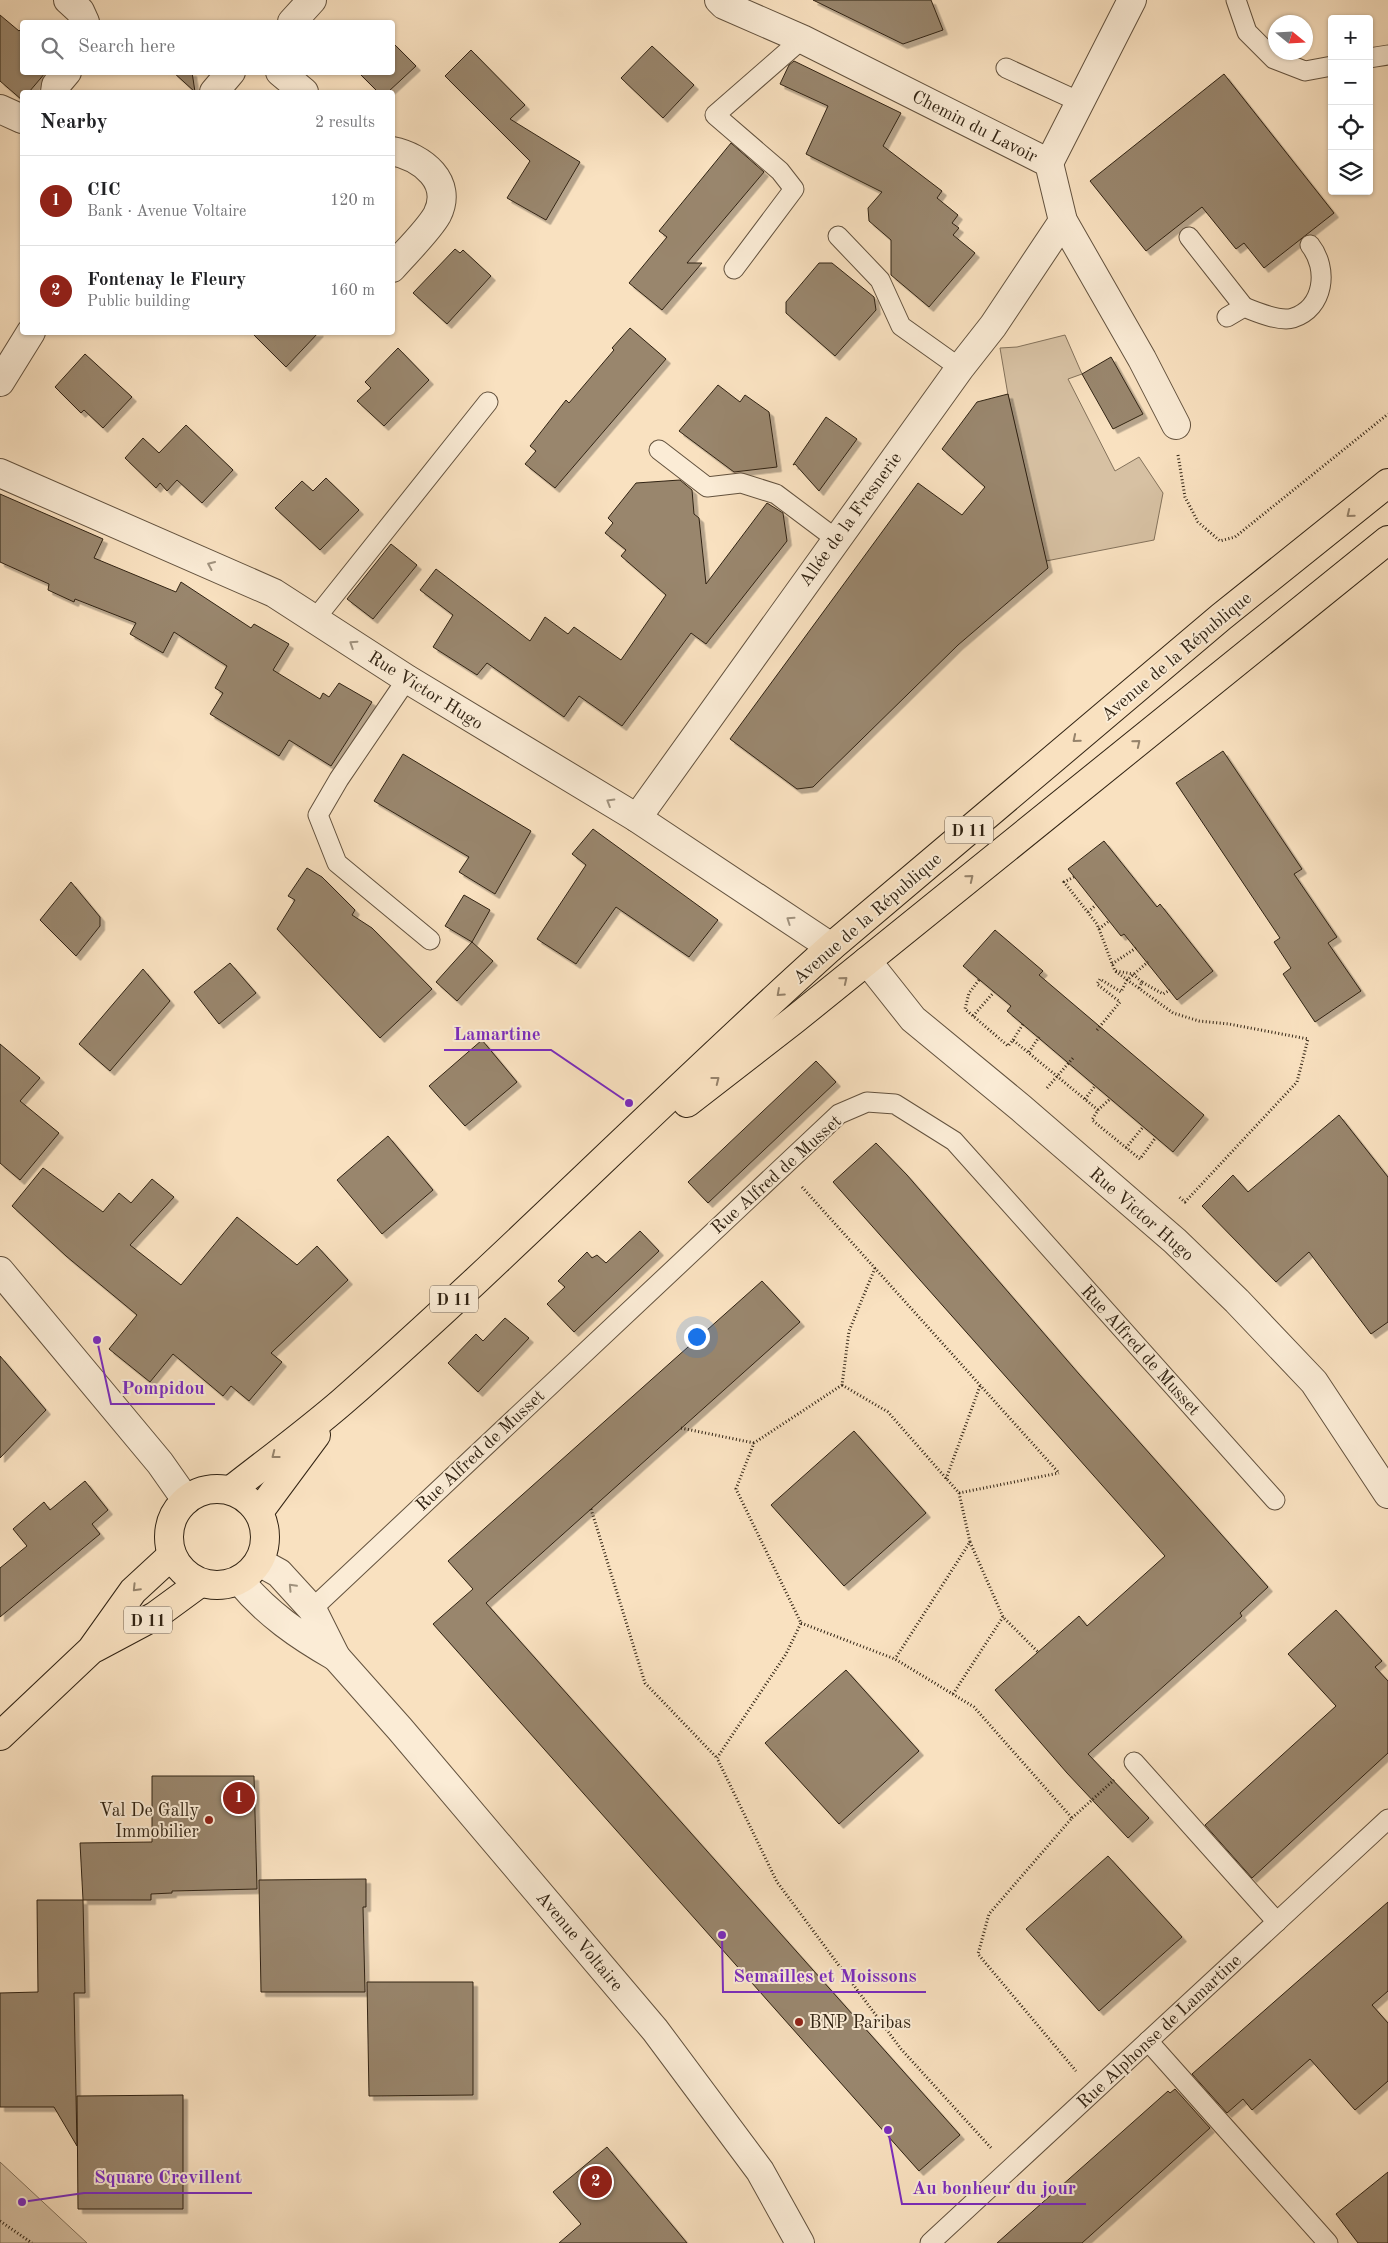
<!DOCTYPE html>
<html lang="en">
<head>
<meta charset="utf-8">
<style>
  :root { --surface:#fff; --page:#f6f6f6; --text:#202124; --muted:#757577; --line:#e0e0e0; --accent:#8f2418 }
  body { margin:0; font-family:"Old Standard TT",serif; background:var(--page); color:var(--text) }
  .controls { position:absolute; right:15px; top:15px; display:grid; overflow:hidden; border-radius:5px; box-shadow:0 1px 4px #0004 }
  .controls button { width:45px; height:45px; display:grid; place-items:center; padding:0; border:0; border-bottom:1px solid var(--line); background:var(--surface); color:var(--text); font:25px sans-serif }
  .compass { position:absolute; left:1268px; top:15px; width:45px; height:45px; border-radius:50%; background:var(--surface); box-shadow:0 1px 4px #0004; rotate:108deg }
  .you { position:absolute; left:696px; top:1336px; width:18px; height:18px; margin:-12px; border:4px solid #fff; border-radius:50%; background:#1a73e8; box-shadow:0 0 0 8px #1a73e833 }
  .badge { display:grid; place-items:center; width:32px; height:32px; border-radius:50%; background:var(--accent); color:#fff; font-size:16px; font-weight:700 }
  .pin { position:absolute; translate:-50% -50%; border:2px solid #fff; box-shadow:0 1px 5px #0006 }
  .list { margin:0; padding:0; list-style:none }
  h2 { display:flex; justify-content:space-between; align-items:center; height:65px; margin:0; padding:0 20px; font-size:21px }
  h2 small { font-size:16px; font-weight:400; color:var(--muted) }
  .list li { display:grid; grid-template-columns:32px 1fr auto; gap:15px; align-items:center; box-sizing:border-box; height:90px; padding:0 20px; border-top:1px solid var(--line) }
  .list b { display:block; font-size:19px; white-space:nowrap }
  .list p { margin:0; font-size:16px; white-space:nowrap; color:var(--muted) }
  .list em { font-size:16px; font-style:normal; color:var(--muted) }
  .icon { flex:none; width:28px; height:28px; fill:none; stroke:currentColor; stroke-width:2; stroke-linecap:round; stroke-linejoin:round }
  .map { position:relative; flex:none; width:1388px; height:2243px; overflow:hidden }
  .search { position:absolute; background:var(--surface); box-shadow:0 1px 4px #0004; left:20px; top:20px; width:375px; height:55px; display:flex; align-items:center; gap:12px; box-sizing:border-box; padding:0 18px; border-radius:5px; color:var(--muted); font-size:19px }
  .panel { position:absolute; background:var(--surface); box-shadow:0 1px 4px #0004; left:20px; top:90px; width:375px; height:245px; border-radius:5px }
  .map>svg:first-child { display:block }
  .green { fill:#d7c1a3; stroke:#84725b }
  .building { fill:#99866d; stroke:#312313; filter:url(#shadow) }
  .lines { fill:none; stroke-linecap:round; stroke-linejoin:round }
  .service-casing { stroke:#63523e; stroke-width:21 }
  .minor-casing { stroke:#63523e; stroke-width:30 }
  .tertiary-casing { stroke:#63523e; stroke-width:30 }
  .primary-casing { stroke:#312313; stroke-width:30 }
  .path { stroke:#312313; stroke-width:3; stroke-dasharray:1 2.5; stroke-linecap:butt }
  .service { stroke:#fbecd6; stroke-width:19 }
  .minor { stroke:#fbecd6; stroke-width:28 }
  .tertiary { stroke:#fbecd6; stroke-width:28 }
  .primary { stroke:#f9e1c0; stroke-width:28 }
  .oneway { stroke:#95826a }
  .oneway2 { stroke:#a0927e }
  .poi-dot { fill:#8f2418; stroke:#fbecd6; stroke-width:2 }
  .labels { text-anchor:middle; stroke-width:4; stroke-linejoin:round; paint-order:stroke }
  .shield { fill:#fbecd6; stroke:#6e5f4e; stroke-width:1 }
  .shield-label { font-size:16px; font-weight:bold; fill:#312313 }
  .street-label { font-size:18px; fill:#312313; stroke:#fbecd6 }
  .poi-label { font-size:18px; fill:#312313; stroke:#fbecd6; text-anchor:end }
  .leader { fill:none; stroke:#7b2cbf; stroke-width:2 }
  .callout-dot { fill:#7b2cbf; stroke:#fbecd6; stroke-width:2 }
  .callout-label { font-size:19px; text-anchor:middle; font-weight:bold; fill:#7b2cbf; stroke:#fbecd6; stroke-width:4; stroke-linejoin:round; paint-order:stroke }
</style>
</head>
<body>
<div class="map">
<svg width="1388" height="2243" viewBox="0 0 1388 2243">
  <defs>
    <filter id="shadow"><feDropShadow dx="4.5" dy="4.5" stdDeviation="0" flood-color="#0004"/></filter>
  </defs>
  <rect width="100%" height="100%" fill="#f9e1c0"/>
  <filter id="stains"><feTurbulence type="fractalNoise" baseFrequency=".004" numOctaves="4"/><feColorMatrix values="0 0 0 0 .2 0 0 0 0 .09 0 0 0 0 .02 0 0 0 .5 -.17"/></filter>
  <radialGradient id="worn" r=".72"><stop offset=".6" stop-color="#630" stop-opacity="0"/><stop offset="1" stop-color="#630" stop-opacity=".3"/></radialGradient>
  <g class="green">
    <polygon points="1065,335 1082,374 1068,379 1115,471 1139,457 1163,493 1154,540 1046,561 1008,395 1000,348 1017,347"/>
    <polygon points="0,2162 87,2243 0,2243"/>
  </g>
  <g class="building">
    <polygon points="813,0 931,0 943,30 903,44"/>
    <polygon points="0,15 19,31 22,28 22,72 46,72 29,92 22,92 22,100 0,81"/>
    <polygon points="392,42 416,66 388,92 378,92 358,72 392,72"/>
    <polygon points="652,46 694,85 663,118 621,78"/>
    <polygon points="471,50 525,105 510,119 580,162 546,220 507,198 530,161 445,76"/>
    <polygon points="794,61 901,113 883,146 942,191 937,198 958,215 952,223 959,228 953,235 975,253 929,307 891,275 891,240 869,221 868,208 882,192 806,154 828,106 780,84 789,65"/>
    <polygon points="173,72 192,72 195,92"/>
    <polygon points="1224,74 1334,213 1264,268 1244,243 1236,249 1202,207 1146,251 1090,181"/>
    <polygon points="731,143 764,172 687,263 702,263 662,310 629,283 667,237 659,231"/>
    <polygon points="455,249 460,253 463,250 491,276 447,324 413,293"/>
    <polygon points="819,263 832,263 874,297 876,310 835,356 786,313 786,302"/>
    <polygon points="630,328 666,359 555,488 525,464 536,451 530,446 566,400 569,403 614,350 612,348"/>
    <polygon points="251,332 319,332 286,367"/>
    <polygon points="398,348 429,380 384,426 357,401 371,388 365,382"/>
    <polygon points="85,354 132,397 103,428 84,410 81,413 55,387"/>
    <polygon points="1111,357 1143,414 1113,429 1082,374"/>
    <polygon points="718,385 740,402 745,395 769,412 777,467 734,472 679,431"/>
    <polygon points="1008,394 1048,568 958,645 813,787 797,789 730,739 918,483 962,515 985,487 942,449 977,402"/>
    <polygon points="826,417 857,439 819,491 795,464 793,465"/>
    <polygon points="186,425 233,470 202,503 177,480 167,491 160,483 156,488 125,458 143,438 159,453"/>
    <polygon points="326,478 359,510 320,550 275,508 302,481 313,491"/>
    <polygon points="680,480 692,490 694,514 699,518 706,584 767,503 783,513 787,541 706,644 691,633 622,726 579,696 564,717 487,663 477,675 433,647 453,615 420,590 436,569 530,641 545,617 568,634 574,627 621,660 666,595 621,556 626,550 605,533 613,523 608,518 636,483"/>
    <polygon points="0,494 103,539 94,558 176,592 181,582 251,628 254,624 289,644 273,670 320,699 323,693 329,697 339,683 372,702 331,766 289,740 279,756 210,714 223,693 215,688 227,666 174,632 163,653 130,634 136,623 75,599 74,602 48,590 49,584 0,562"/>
    <polygon points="391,544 417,565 373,619 347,599"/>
    <polygon points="1223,751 1302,869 1294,874 1337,937 1328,943 1361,991 1315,1022 1283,974 1291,968 1274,942 1280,938 1176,783"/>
    <polygon points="403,754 531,831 495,894 459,872 469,857 374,801"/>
    <polygon points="593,829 718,920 689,957 616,907 576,964 537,939 586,865 572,854"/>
    <polygon points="1104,841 1157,907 1160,904 1213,971 1177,1000 1124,934 1121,936 1068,869"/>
    <polygon points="307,868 322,877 355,910 352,915 372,928 432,989 380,1038 277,929 295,900 288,896"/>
    <polygon points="71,882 100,917 100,926 76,956 40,920"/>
    <polygon points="464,895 490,910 472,942 445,926"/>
    <polygon points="995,930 1043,971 1039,975 1204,1115 1173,1152 1007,1011 1011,1006 963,966"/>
    <polygon points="472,942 493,961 457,1001 436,982"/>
    <polygon points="230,963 256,993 219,1024 194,992"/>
    <polygon points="143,969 170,1001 110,1071 79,1044"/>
    <polygon points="482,1040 517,1082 465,1126 429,1086"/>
    <polygon points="0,1044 40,1078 20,1101 59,1133 20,1180 0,1163"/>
    <polygon points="816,1061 836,1082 708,1203 688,1182"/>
    <polygon points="1339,1115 1388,1177 1388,1322 1371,1334 1309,1252 1276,1282 1202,1206 1233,1175 1248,1192"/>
    <polygon points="388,1136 433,1190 382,1234 337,1180"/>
    <polygon points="876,1143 907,1175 1079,1374 1268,1587 1240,1613 1242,1616 1088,1754 1149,1818 1128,1838 1067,1773 995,1690 1079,1616 1087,1626 1165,1556 833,1182"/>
    <polygon points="43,1168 103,1212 119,1193 131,1203 152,1179 174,1197 130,1245 181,1285 237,1217 297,1265 317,1246 348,1280 271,1353 282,1362 249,1401 231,1386 223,1396 173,1354 150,1382 109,1349 137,1315 66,1256 12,1206"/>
    <polygon points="640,1231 659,1251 574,1332 547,1304 565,1287 558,1281 587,1252 592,1258 597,1255 606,1263"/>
    <polygon points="762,1281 800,1322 486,1603 960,2135 919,2171 433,1624 473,1589 448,1561"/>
    <polygon points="505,1318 529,1338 478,1392 448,1363 476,1334 483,1341"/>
    <polygon points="0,1356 46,1410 0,1458"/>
    <polygon points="854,1431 926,1513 844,1586 771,1505"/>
    <polygon points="85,1481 108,1510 92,1524 100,1534 0,1617 0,1568 27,1546 13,1529 44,1502 50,1510"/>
    <polygon points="1336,1610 1382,1661 1375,1667 1388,1681 1388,1753 1252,1878 1205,1825 1336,1706 1288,1654"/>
    <polygon points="846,1670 919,1751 839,1824 765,1743"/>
    <polygon points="152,1776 254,1776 257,1889 172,1891 172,1893 151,1894 151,1900 83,1900 85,1993 74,1993 77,2146 54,2107 0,2107 0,1993 38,1992 37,1900 83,1900 80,1843 152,1842"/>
    <polygon points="1108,1856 1182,1937 1099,2011 1026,1929"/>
    <polygon points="366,1879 366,1907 363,1907 365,1992 261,1992 259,1880"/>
    <polygon points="1388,1902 1388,1991 1372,2005 1388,2023 1388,2081 1355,2110 1310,2059 1252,2110 1243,2099 1227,2113 1192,2074"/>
    <polygon points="367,1982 473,1982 473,2095 369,2096"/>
    <polygon points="1175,2089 1210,2128 1082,2243 997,2243 1168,2091 1170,2093"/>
    <polygon points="183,2095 183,2209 78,2209 77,2096"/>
    <polygon points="607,2147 687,2243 559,2243 581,2224 553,2192"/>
    <polygon points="1388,2172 1388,2243 1358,2243 1336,2214"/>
  </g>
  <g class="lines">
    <g class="service-casing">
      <g id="service">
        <polyline points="1236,0 1247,32 1274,59 1305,71 1332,66"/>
        <polyline points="1369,58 1388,55"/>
        <polyline points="1006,68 1080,102"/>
        <polyline points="838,236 880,280 901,326 960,368"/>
        <polyline points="1189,237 1244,307"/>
        <polyline points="734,269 794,189 780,171 715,115 802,39"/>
        <path d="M1227,317L1244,307C1256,312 1280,322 1293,318C1324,308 1329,269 1310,245"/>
        <polyline points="659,450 707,487 741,483 776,494 836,539"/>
        <polyline points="315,619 488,402"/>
        <polyline points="407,679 339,779 318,815 337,863 430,940"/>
        <polyline points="312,1609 839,1114 867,1102 895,1104 954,1141 1275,1500"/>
        <polyline points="1134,1762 1277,1922"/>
        <polyline points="1148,2041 1328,2243"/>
        <polyline points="930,2243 1388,1819"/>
      </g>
    </g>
    <g class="minor-casing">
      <g id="minor">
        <polyline points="68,0 80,11 85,22"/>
        <polyline points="719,0 724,5 802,39 1049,163 1063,221 1142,359 1176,425"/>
        <polyline points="292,22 312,0"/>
        <polyline points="280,72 304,92"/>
        <polyline points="55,92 56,85 67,72"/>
        <polyline points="214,92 231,72"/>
        <polyline points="0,109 22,119"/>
        <path d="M392,151C422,157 454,182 437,215C428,231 405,253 392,268"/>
        <polyline points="1049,163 1132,0"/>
        <polyline points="0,382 31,332"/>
        <polyline points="0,473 274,593 407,679 637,818 831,947"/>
        <polyline points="637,818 960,368 993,326 1063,221"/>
      </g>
    </g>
    <g class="tertiary-casing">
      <g id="tertiary">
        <polyline points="867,961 913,1019 1021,1108 1175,1241 1237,1301 1314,1382 1388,1494"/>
        <polyline points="0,1271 160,1463 186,1500"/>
        <polyline points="259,1562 279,1573 312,1609 336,1657 400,1729 655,2030 760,2171 800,2243"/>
        <path d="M239,1580C266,1613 299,1636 336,1657"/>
      </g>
    </g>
    <g class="primary-casing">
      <g id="primary">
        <polyline points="687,1103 794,1020 1388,540"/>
        <circle cx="217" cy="1537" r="48"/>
        <path d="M231,1490C268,1461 306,1433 342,1402C510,1255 665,1096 831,947L1221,617L1388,483"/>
        <polyline points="259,1512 316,1435"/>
        <polyline points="95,1648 155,1616 200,1583"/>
        <polyline points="0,1736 91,1650 133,1591 172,1555"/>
      </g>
    </g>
    <g class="path">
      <polyline points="1178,455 1185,497 1198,522 1220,541 1235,537 1388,414"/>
      <polyline points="1074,877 1064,882 1097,924 1115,971 1173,1013 1199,1021 1229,1024 1308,1039 1297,1082 1185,1202 1178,1196"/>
      <polyline points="1088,912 1096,905"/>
      <polyline points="1099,929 1109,921"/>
      <polyline points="1112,964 1136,948"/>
      <polyline points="1116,971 1133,974 1142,982"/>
      <polyline points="979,980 969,993 965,1009 1008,1046 1013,1040 1098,1110 1092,1120 1140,1159 1156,1137"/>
      <polyline points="1139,988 1142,982 1163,994 1170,990"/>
      <polyline points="973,1016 994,992"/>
      <polyline points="1097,1030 1120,1002 1097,984 1100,979 1121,992 1127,980 1148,962"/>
      <polyline points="1013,1040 1023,1024"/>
      <polyline points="1029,1052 1039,1037"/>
      <polyline points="1047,1088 1073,1058"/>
      <polyline points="1085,1099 1095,1086"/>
      <polyline points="1098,1110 1110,1099"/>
      <polyline points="1126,1148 1143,1127"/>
      <polyline points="802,1187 1059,1473"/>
      <polyline points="875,1268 849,1331 842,1385 754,1443 736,1489 801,1623 786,1654 717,1758 777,1882 901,2049 992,2149"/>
      <polyline points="842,1385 888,1412 959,1493 970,1542 895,1659"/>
      <polyline points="681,1428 754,1443"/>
      <polyline points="946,1479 980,1386"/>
      <polyline points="959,1493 1059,1473"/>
      <polyline points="591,1509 645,1683 717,1758"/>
      <polyline points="970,1542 1003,1617 1038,1652"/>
      <polyline points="801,1623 895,1659 974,1707 1072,1818 989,1914 978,1954 1076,2071"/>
      <polyline points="953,1694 1003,1617"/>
      <polyline points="1072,1818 1114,1780"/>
      <polyline points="0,2221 32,2243"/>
    </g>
    <use href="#service" class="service"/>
    <use href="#minor" class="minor"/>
    <use href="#tertiary" class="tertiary"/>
    <use href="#primary" class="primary"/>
  </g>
  <defs><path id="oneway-chevron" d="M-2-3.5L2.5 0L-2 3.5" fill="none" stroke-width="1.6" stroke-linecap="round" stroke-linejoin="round" transform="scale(1.25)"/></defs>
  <g class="oneway">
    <use href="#oneway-chevron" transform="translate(1350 514) rotate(141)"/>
    <use href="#oneway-chevron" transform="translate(1076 739) rotate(140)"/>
    <use href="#oneway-chevron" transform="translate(1137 743) rotate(-39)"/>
    <use href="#oneway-chevron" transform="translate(970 878) rotate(-39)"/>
    <use href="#oneway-chevron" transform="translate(844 980) rotate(-39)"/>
    <use href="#oneway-chevron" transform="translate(780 993) rotate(138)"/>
    <use href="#oneway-chevron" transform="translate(716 1080) rotate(-38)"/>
    <use href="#oneway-chevron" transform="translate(275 1455) rotate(142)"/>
    <use href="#oneway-chevron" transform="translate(136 1588) rotate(134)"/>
  </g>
  <g class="oneway2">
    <use href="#oneway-chevron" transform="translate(211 565) rotate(-156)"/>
    <use href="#oneway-chevron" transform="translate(353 644) rotate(-147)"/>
    <use href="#oneway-chevron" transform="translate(610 802) rotate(-149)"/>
    <use href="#oneway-chevron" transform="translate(790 920) rotate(-146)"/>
    <use href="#oneway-chevron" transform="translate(292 1587) rotate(-133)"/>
  </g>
  <g class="poi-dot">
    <circle cx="209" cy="1820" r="5"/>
    <circle cx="799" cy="2022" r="5"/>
  </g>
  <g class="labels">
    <g class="shield">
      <rect x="945" y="816.5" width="48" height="27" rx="4"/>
      <rect x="430" y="1285.5" width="48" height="27" rx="4"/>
      <rect x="124" y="1606.5" width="48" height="27" rx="4"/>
    </g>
    <g class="shield-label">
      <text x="969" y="836">D 11</text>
      <text x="454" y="1305">D 11</text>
      <text x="148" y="1626">D 11</text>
    </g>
    <g class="street-label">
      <text transform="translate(975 126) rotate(27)" y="6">Chemin du Lavoir</text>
      <text transform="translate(850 519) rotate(-54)" y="6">Allée de la Fresnerie</text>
      <text transform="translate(1176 656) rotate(-40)" y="6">Avenue de la République</text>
      <text transform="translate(426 690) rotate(32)" y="6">Rue Victor Hugo</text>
      <text transform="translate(867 918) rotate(-41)" y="6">Avenue de la République</text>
      <text transform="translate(776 1174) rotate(-42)" y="6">Rue Alfred de Musset</text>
      <text transform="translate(1142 1214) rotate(41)" y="6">Rue Victor Hugo</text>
      <text transform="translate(1141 1350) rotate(48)" y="6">Rue Alfred de Musset</text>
      <text transform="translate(480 1450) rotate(-43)" y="6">Rue Alfred de Musset</text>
      <text transform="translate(580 1941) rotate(50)" y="6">Avenue Voltaire</text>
      <text transform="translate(1159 2031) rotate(-43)" y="6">Rue Alphonse de Lamartine</text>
    </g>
    <g class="poi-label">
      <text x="199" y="1816">Val De Gally<tspan x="199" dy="21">Immobilier</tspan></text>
      <text x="809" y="2028" text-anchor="start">BNP Paribas</text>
    </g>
  </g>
  <path class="leader" d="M629 1103L551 1050H444M97 1340L111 1404H215M722 1935L723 1992H926M22 2202L84 2193H252M888 2130L902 2204H1086"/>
  <g class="callout-dot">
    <circle cx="629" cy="1103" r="5"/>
    <circle cx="97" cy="1340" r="5"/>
    <circle cx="722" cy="1935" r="5"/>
    <circle cx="22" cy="2202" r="5"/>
    <circle cx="888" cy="2130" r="5"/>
  </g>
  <g class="callout-label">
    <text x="497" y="1040">Lamartine</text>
    <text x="163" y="1394">Pompidou</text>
    <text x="825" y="1982">Semailles et Moissons</text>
    <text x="168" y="2183">Square Crevillent</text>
    <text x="994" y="2194">Au bonheur du jour</text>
  </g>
  <rect width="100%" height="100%" filter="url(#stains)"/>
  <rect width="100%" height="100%" fill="url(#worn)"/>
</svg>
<div class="controls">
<button>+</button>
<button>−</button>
<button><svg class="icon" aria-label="locate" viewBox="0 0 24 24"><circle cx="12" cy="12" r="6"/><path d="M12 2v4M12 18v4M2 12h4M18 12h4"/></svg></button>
<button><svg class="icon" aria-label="layers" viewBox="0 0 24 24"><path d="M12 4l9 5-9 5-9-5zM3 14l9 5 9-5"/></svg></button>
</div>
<svg class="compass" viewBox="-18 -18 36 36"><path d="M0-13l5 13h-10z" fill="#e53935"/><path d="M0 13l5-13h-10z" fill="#757577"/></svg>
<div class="you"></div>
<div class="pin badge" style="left:239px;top:1798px">1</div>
<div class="pin badge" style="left:596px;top:2182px">2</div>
<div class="search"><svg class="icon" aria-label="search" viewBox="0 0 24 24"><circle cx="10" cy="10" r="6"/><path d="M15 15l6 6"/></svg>Search here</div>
<section class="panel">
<h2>Nearby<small>2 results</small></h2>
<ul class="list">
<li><span class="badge">1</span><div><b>CIC</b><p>Bank · Avenue Voltaire</p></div><em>120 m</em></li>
<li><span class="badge">2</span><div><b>Fontenay le Fleury</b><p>Public building</p></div><em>160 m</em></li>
</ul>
</section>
</div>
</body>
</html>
